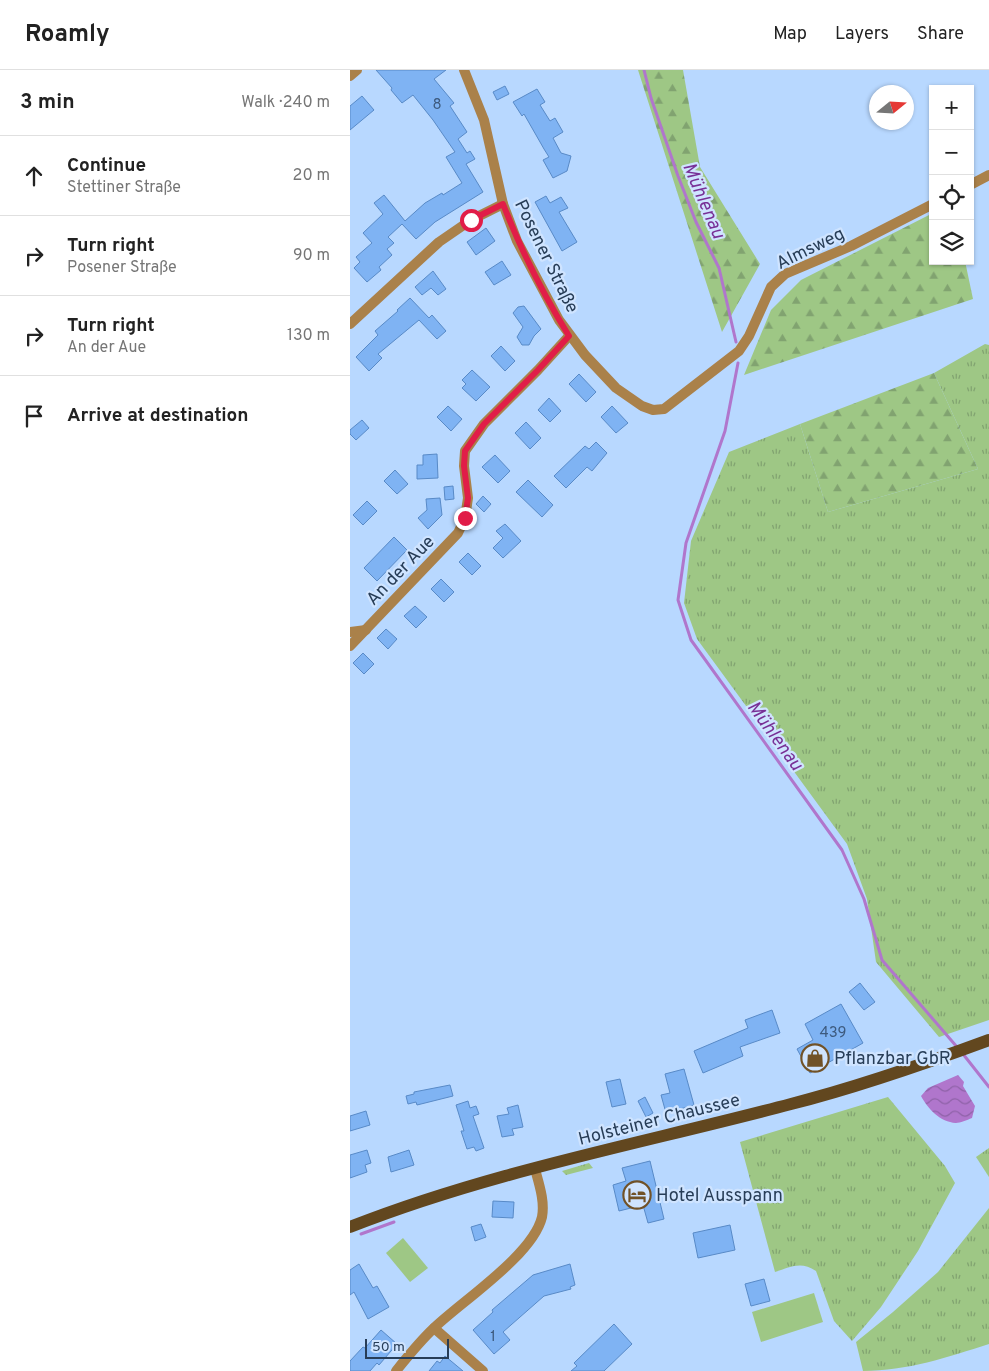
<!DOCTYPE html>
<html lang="en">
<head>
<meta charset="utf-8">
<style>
  :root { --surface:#fff; --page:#f2f2f2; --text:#222; --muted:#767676; --line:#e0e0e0 }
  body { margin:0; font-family:Overpass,sans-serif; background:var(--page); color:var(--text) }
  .controls { position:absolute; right:15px; top:15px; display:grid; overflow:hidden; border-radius:0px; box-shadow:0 1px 4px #0004 }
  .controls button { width:45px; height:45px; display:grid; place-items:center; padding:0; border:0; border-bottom:1px solid var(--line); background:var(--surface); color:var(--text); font:25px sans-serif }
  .compass { position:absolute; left:519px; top:15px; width:45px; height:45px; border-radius:50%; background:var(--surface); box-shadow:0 1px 4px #0004; rotate:72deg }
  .scale { position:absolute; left:15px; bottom:12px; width:84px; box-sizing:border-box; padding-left:5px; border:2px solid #273d57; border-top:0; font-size:14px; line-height:18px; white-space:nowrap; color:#273d57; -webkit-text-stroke:4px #cfe4ff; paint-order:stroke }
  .stop { position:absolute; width:15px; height:15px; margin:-11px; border:4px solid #e11d48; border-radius:50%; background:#fff }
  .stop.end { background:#e11d48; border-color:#fff; box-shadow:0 1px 5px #0008 }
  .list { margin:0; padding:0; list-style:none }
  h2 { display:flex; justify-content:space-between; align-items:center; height:65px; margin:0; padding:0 20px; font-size:21px }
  h2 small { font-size:16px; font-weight:400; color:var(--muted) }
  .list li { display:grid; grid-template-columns:32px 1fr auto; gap:15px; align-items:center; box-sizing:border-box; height:80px; padding:0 20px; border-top:1px solid var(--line) }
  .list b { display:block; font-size:19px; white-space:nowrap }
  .list p { margin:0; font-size:16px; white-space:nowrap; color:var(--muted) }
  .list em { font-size:16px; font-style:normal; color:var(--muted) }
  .icon { flex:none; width:28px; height:28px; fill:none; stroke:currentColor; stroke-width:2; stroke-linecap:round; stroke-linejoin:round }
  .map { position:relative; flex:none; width:639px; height:1301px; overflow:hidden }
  header { display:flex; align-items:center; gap:30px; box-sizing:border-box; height:70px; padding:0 25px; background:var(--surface); border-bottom:1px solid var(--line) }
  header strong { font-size:24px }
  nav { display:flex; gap:28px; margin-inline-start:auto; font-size:18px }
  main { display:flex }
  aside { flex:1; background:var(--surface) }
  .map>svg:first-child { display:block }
  .grass { fill:url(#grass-tufts) }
  .forest { fill:url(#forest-firs) }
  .pitch { fill:#9ec785 }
  .water { fill:url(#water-waves) }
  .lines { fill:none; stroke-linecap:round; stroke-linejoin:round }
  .stream { stroke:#b076cc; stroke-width:3 }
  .building { fill:#7fb3f3; stroke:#588ac7 }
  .street { stroke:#aa814a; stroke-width:10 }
  .primary { stroke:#62471f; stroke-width:12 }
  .route { stroke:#e11d48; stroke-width:6 }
  .labels { text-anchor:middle; stroke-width:4.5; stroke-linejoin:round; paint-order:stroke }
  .number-label { font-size:15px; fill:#3d5a7e }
  .street-label { font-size:18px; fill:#273d57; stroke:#cfe4ff }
  .poi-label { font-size:18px; fill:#273d57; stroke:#cfe4ff; text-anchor:start }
  .water-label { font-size:19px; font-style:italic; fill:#783096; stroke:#cfe4ff }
</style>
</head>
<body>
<header>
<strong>Roamly</strong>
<nav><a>Map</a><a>Layers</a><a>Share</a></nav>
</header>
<main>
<aside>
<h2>3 min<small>Walk · 240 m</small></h2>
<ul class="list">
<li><svg class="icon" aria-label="ahead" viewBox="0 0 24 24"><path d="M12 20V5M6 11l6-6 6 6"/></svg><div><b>Continue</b><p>Stettiner Straße</p></div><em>20 m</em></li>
<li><svg class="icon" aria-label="right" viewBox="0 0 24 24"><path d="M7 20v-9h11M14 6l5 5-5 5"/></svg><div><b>Turn right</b><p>Posener Straße</p></div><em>90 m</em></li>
<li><svg class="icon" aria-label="right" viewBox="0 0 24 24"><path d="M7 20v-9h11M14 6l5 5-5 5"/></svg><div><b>Turn right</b><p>An der Aue</p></div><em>130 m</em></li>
<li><svg class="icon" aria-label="arrive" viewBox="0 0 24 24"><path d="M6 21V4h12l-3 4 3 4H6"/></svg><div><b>Arrive at destination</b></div></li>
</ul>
</aside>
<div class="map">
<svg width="639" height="1301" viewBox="0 0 639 1301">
  <defs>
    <pattern id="grass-tufts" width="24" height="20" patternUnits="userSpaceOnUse" patternTransform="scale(1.25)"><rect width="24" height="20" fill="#9ec785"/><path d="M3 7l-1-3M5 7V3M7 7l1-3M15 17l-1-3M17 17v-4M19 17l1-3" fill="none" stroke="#81a370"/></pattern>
    <pattern id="forest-firs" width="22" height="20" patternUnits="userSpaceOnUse" patternTransform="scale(1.25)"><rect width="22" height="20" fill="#9ec785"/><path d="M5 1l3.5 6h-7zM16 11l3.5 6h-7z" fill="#81a370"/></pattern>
    <pattern id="water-waves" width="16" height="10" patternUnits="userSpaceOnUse" patternTransform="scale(1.25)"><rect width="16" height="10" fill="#b076cc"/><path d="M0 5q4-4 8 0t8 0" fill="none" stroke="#8f62a8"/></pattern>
  </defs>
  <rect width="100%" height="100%" fill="#b8d8ff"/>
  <g class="grass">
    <polygon points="635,274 639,275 639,950 589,967 526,892 517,829 497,774 347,569 334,533 341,471 379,382 450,354 478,442 628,399 584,303"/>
    <path d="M538,1027L595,1096L605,1113L568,1181L531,1237L502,1271L484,1251L466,1201C451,1191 441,1197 425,1202L390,1072Z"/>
    <polygon points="639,1078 639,1107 626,1087"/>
    <polygon points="239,1093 243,1098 216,1105 212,1101"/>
    <path d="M639,1138V1274C598,1287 557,1301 513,1301L506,1272L543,1242L588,1202Z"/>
  </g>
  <g class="forest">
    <polygon points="288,0 333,0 350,97 410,194 372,262"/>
    <polygon points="583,143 583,191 615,191 623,229 394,305 421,240 451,210"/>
    <polygon points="584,303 628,399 478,442 450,354"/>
  </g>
  <g class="pitch">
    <polygon points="53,1168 78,1198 60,1212 36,1183"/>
    <polygon points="464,1223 473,1252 411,1272 402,1242"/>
  </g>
  <path class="water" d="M608,1005L614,1012L613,1016L625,1036L622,1048C617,1050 610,1053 606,1053C590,1052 578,1039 571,1026L578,1018Z"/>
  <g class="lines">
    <g class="stream">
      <polyline points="294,0 301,28 328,106 346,152 369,198 386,272"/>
      <polyline points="388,293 375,361 336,473 328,530 341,570 492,780 514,829 532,890 607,977"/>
      <polyline points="613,984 639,1017"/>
      <polyline points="11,1164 44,1152"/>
    </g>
  </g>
  <g class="building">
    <polygon points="26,0 96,0 84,9 104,33 100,36 117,62 108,69 117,83 120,81 125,89 116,94 133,122 85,152 66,169 52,154 38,167 44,173 37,179 42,185 29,197 31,200 17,212 4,198 10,192 6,187 22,173 13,163 33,144 24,133 34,125 55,151 75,133 92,123 93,125 112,113 96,87 105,82 83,50 63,25 52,33 41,20 42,18"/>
    <polygon points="155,16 159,24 147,30 143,22"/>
    <polygon points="187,19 195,32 190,35 200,51 205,48 213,62 203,68 211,83 221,86 217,101 203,108 193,90 199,87 194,79 174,44 172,46 163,32"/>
    <polygon points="12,26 24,40 0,60 0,36"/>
    <polygon points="196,126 200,133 211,127 218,138 209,142 227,172 212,181 185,132"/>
    <polygon points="136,158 145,171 126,185 117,172"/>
    <polygon points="152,191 161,205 144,215 135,202"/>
    <polygon points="83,201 96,219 88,225 81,218 72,225 65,217"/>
    <polygon points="60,228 79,248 82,245 96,261 87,269 69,250 28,284 32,288 19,301 6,287 28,265 25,261 48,241 47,240"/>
    <polygon points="174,236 191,259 184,266 179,275 172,275 167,267 173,257 163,243 168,237"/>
    <polygon points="151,276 165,291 155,301 141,286"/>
    <polygon points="122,300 140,317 126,331 112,318 116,314 112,310"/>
    <polygon points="229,304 246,322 236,332 219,314"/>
    <polygon points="199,328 211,341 200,352 188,340"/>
    <polygon points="98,336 112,349 101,361 87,347"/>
    <polygon points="262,336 278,353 266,363 251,347"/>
    <polygon points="12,350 19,358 6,370 0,364 0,360"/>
    <polygon points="176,352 191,368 180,379 165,363"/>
    <polygon points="246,372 257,383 242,401 237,397 216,418 204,406 235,376 239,379"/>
    <polygon points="87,384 88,408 67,409 67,395 73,395 73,385"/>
    <polygon points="145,385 160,401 148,413 132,397"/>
    <polygon points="45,400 58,414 47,424 34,411"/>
    <polygon points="178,410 203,435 192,447 166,422"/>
    <polygon points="103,416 104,429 95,430 94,417"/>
    <polygon points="133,426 141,434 134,442 126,434"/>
    <polygon points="90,428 92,445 78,459 68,448 77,440 76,429"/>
    <polygon points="17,431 27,441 13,455 3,445"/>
    <polygon points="155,454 171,471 153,488 143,478 153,468 146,461"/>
    <polygon points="44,467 57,480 27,511 14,498"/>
    <polygon points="118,483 131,496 122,505 109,492"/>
    <polygon points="91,509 104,522 94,532 81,519"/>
    <polygon points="65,536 77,547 66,558 54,546"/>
    <polygon points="36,559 47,569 38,579 27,568"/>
    <polygon points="13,583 24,594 14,604 3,593"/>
    <polygon points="510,913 525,932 514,940 499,922"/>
    <polygon points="491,934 513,973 460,1003 447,979 463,970 455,954"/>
    <polygon points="422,940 430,963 390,977 393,986 353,1003 344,981 398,958 395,950"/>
    <polygon points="334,999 344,1035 316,1043 311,1025 320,1023 315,1004"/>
    <polygon points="270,1009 276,1034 262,1037 256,1012"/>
    <polygon points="100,1015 103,1026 67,1035 66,1032 58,1034 56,1026 64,1024 64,1022"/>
    <polygon points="295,1027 303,1043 296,1047 288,1031"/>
    <polygon points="118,1031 120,1038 126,1036 129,1044 123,1046 134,1078 126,1081 124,1077 117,1079 111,1061 114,1061 106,1035"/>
    <polygon points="168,1035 173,1057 162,1059 164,1065 152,1067 147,1046 159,1044 157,1038"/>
    <polygon points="16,1041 20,1055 0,1061 0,1046"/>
    <polygon points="17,1080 21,1093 15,1095 17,1102 0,1108 0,1085"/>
    <polygon points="59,1080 64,1095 41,1102 38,1087"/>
    <polygon points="300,1091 314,1149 298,1153 293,1135 269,1141 263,1115 276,1111 272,1098"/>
    <polygon points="143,1131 164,1132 163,1148 142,1147"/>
    <polygon points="131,1154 136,1167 125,1171 121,1157"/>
    <polygon points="380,1155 385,1180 348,1188 343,1163"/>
    <polygon points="9,1194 23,1218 27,1216 39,1237 18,1249 4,1222 0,1225 0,1200"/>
    <polygon points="220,1194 225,1215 220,1217 221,1219 194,1226 153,1262 160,1270 144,1284 123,1260 143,1242 142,1240 183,1205"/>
    <polygon points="414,1209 420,1231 401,1236 395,1214"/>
    <polygon points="264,1254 282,1274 254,1301 221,1301 227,1296 224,1293"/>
    <polygon points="31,1260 47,1274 29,1295 27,1293 20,1301 0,1301 0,1291 13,1277 15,1278"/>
    <polygon points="95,1286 113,1301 79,1301 87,1291 90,1293"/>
  </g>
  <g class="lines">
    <g class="street">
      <polyline points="114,0 134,50 153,134 167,171 209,250 235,285 266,318 292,336 303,340 314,339 389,281 399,266 421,217 435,204 501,176 583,134"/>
      <polyline points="0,6 7,0"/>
      <polyline points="620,115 639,105"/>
      <polyline points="0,254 89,172 121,150 153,134"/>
      <polyline points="0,562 16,560"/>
      <polyline points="0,576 108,463 115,448 118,428 114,396 115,381 134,354 188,300 219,266"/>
      <polyline points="84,1258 133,1301"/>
      <path d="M46,1301C58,1286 70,1271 84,1258C112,1231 183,1185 192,1147C195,1131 189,1114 185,1099"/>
    </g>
    <path class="primary" d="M0,1157C142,1101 294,1073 441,1034C508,1017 574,994 639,970"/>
  </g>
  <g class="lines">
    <path class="route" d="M115,448L118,428L114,396L115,381L134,354L188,300L219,266C193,224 171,180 153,134L121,150"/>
  </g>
  <defs>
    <g id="shop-ring" transform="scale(1.4375)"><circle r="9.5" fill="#cfe4ff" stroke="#715227" stroke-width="1.5"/><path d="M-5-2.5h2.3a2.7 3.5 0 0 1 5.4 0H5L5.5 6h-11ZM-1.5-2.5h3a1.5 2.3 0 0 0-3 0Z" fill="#715227"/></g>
    <g id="hotel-ring" transform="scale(1.4375)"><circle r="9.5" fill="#cfe4ff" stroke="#715227" stroke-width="1.5"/><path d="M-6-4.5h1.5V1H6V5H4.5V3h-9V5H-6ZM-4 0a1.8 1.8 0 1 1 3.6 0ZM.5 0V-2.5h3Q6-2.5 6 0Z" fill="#715227"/></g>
  </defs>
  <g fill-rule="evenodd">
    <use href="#shop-ring" x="465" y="988"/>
    <use href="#hotel-ring" x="287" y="1125"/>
  </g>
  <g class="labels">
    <g class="number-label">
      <text x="87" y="39">8</text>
      <text x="483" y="967">439</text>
      <text x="143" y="1271">1</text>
    </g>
    <g class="street-label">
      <text transform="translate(460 178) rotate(-26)" y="6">Almsweg</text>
      <text transform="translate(197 186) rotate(64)" y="6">Posener Straße</text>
      <text transform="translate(50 500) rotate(-46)" y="6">An der Aue</text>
      <text transform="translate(309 1049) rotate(-14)" y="6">Holsteiner Chaussee</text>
    </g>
    <g class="poi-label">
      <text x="484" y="994">Pflanzbar GbR</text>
      <text x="306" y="1131">Hotel Ausspann</text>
    </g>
    <g class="water-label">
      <text transform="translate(355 130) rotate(67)" y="7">Mühlenau</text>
      <text transform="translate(426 665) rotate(54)" y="7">Mühlenau</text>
    </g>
  </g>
</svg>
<div class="controls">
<button>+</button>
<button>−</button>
<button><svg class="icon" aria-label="locate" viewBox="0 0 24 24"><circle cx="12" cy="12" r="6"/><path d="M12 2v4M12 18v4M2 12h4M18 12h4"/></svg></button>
<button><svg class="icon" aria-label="layers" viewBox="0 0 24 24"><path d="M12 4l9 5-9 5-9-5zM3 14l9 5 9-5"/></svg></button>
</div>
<svg class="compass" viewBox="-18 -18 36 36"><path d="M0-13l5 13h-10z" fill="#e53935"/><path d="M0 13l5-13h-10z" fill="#767676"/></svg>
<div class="scale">50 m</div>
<div class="stop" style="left:121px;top:150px"></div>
<div class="stop end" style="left:115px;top:448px"></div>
</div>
</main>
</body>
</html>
